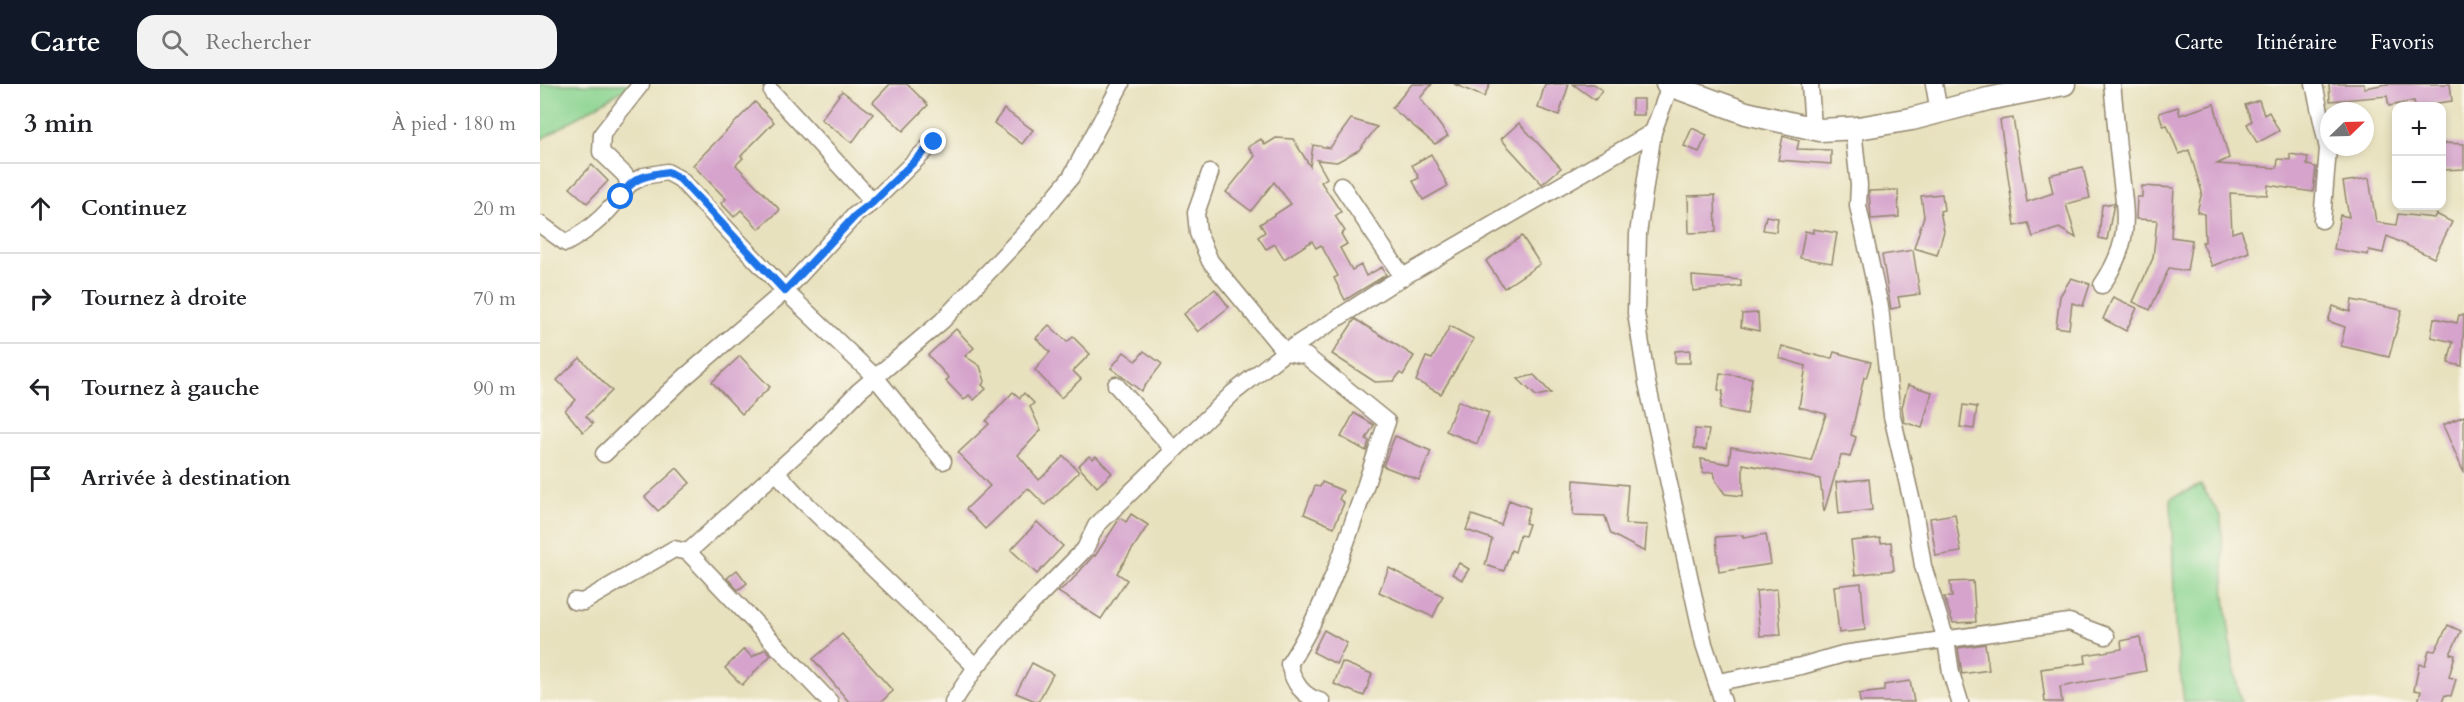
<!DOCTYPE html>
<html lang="fr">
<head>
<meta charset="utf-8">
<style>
  :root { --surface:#fff; --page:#f2f2f2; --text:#202124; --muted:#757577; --line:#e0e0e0; --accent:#111827 }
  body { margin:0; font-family:Cardo,serif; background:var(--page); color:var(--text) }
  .controls { position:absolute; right:18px; top:18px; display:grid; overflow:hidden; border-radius:12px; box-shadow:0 3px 9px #0003 }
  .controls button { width:54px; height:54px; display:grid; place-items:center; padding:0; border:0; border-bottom:2px solid var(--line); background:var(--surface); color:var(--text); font:30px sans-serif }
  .compass { position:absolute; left:1780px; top:18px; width:54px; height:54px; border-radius:50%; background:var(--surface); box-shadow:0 3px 9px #0003; rotate:67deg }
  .stop { position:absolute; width:18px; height:18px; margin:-14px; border:4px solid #1a73e8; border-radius:50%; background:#fff }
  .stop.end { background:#1a73e8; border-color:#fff; box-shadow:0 2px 6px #0008 }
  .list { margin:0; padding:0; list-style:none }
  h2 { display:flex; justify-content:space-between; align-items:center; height:78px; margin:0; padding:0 24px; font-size:26px }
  h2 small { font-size:20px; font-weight:400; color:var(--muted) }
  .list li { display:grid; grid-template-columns:39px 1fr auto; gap:18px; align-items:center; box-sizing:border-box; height:90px; padding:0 24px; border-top:2px solid var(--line) }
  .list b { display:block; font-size:22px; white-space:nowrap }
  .list em { font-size:20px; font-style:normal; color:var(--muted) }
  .icon { flex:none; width:33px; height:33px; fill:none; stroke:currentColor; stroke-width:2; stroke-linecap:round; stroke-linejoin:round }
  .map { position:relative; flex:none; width:1924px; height:618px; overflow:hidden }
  header { display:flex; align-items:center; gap:36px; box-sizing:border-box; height:84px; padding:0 30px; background:var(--accent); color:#fff }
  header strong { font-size:28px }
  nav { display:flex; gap:33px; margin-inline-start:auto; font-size:21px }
  .search { width:420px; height:54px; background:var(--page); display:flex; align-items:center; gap:15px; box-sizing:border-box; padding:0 21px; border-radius:18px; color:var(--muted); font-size:22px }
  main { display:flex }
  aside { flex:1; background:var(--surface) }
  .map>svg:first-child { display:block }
  .green { fill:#8ad490; stroke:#627f57; stroke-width:1.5 }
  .building { fill:#d5a3cc }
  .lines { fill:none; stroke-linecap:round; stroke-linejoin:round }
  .street-casing { stroke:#92866e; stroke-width:19 }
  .secondary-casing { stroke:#92866e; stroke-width:25 }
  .street { stroke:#fff; stroke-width:16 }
  .secondary { stroke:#fff; stroke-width:22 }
  .route { stroke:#1a73e8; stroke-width:8 }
</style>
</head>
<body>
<header>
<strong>Carte</strong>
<div class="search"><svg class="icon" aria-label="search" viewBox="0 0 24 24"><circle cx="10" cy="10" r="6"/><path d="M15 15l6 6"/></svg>Rechercher</div>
<nav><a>Carte</a><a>Itinéraire</a><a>Favoris</a></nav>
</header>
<main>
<aside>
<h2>3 min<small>À pied · 180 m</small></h2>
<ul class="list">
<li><svg class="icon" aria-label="ahead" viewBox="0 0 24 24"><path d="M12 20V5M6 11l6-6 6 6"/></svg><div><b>Continuez</b></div><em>20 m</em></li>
<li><svg class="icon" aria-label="right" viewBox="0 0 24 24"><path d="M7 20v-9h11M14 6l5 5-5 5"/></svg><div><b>Tournez à droite</b></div><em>70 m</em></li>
<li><svg class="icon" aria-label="left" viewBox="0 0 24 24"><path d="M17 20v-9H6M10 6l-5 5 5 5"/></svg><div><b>Tournez à gauche</b></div><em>90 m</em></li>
<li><svg class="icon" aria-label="arrive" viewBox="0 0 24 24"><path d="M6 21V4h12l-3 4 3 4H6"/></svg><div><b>Arrivée à destination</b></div></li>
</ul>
</aside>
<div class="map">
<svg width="1924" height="618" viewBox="0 0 1924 618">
  <rect width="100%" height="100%" fill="#fbf7ec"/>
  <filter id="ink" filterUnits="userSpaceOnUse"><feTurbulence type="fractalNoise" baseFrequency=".0167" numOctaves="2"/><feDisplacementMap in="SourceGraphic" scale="12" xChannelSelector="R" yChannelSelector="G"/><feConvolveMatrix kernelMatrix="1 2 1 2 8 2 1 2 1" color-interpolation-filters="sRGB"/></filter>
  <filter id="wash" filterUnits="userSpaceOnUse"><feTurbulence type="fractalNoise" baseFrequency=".008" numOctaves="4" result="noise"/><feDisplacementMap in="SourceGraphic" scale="24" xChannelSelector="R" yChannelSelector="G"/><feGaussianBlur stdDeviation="1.35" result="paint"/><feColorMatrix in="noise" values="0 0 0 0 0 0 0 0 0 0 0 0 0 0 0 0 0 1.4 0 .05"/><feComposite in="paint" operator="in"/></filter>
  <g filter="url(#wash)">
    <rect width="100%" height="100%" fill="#e8e1be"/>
    <g class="green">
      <polygon points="0,0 93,0 0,56"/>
      <polygon points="1661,401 1681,433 1685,513 1694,586 1701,618 1644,618 1635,544 1631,414"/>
    </g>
    <g id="blocks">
      <g class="building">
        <polygon points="350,0 367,0 388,21 363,47 333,18"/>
        <polygon points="872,0 892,0 880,14 908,52 895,60 852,24"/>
        <polygon points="914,0 950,0 944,13"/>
        <polygon points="1005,0 1029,0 1019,31 998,24"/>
        <polygon points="1033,0 1054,0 1062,6 1055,16"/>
        <polygon points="1789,0 1824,0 1824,4 1847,0 1910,0 1912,17 1875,22 1874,17 1849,22 1847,12 1790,17"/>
        <polygon points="302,7 333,30 312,59 281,35"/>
        <rect x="1092" y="15" width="12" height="16"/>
        <polygon points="1719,16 1724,31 1729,28 1739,47 1717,59 1707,40 1712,37 1705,21"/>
        <polygon points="215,18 234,38 201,72 203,74 196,81 240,126 219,145 201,126 194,133 181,119 186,115 153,81"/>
        <polygon points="1674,20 1689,74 1677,80 1737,84 1738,75 1750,76 1750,70 1768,73 1767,81 1776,83 1773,108 1728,101 1727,111 1690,109 1692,149 1701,146 1709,168 1672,182 1662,158 1665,158 1664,130 1657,128 1662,108 1649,66 1639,70 1627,41 1623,42 1619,29 1638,23 1640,31"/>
        <polygon points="464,25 493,46 482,60 454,39"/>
        <polygon points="1473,34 1487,118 1513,109 1509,91 1543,83 1550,114 1526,120 1536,154 1519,144 1493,153 1488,139 1475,142 1460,36"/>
        <polygon points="811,35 837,43 819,66 797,78 777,76 787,94 781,98 801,128 795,132 805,147 801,150 807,160 800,164 812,186 821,181 826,192 842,183 846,191 805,216 794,194 798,192 781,161 776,164 772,157 744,175 735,160 726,165 718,153 725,148 720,140 751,120 734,98 711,127 686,108 715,72 708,63 721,55 725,61 736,54 753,55 770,82 773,61 790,64"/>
        <polygon points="979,39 1021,84 1002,100 961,55"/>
        <polygon points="1152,44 1167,51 1159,68 1144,62"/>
        <polygon points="1243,52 1259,57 1257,65 1291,66 1291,80 1238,76"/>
        <polygon points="1902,59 1924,60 1924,85 1902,86"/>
        <polygon points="891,70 908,102 883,116 873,97 879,94 872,81"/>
        <polygon points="52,81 68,97 47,119 30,104"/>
        <polygon points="1829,94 1836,138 1856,141 1858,130 1894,134 1896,130 1912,138 1894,174 1847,152 1843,169 1829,166 1828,171 1794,165 1800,131 1809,133 1803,98"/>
        <polygon points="1602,102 1634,104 1631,153 1652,156 1647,187 1629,184 1610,226 1593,218 1613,174 1617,136 1596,135 1597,113 1602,113"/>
        <polygon points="1358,106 1359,133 1331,135 1329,107"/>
        <polygon points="1402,110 1404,126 1400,127 1404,147 1397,171 1374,164 1384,132 1381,112"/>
        <polygon points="1175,111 1176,148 1149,149 1148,112"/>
        <polygon points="1574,119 1567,156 1559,154 1562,121"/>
        <polygon points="1226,132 1238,134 1236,148 1223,146"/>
        <polygon points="1273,145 1297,149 1292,179 1260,174 1265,147 1273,149"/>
        <polygon points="982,152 1000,180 964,204 946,177"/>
        <polygon points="1373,166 1380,210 1358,213 1360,223 1351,225 1342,171"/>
        <polygon points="1152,192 1201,196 1201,202 1153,207"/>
        <polygon points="1531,194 1550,200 1543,222 1532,219 1529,245 1516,243 1520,212"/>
        <polygon points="675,205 689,223 658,248 644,230"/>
        <polygon points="1573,213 1597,224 1586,247 1563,235"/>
        <polygon points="1812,216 1862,226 1849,273 1801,262 1805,243 1788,237 1793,222 1810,228"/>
        <polygon points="1218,229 1219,247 1201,243 1202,230"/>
        <polygon points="1919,231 1924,231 1922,282 1908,279 1913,258 1891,253 1894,234 1917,239"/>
        <polygon points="815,235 874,272 863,291 860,289 854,297 835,298 792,270"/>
        <polygon points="509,241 527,258 533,253 550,270 533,287 541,295 521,314 495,286 510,268 496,254"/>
        <polygon points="910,242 934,255 901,310 876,297 886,273 892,275"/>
        <polygon points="416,245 434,264 425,272 440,282 445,297 442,301 446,305 434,316 429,311 424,316 406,297 409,294 388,271"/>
        <polygon points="1242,262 1282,273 1292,274 1294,268 1331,278 1326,294 1324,293 1311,351 1316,353 1310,373 1301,371 1284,428 1280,395 1203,380 1203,412 1185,410 1176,397 1174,388 1163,389 1161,375 1189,380 1191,363 1271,377 1286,330 1259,323 1266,282 1239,274"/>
        <polygon points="1150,266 1150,279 1135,279 1135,267"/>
        <polygon points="604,267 622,280 601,307 571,284 584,268 596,277"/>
        <polygon points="200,272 230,303 202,330 172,298"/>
        <polygon points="40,274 72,307 46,332 53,340 43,348 25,326 36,316 17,296"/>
        <polygon points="1180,289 1212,294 1207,330 1180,325 1183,307 1178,306"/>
        <polygon points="994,291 1011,309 996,312 978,295"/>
        <polygon points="1368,301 1392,308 1382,344 1364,338 1362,323"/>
        <polygon points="473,308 480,314 484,309 494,319 490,323 501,346 478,371 499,396 524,372 539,388 505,421 488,404 445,445 426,425 450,402 418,369 449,340 446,337"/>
        <polygon points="918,317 949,329 937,360 906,347"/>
        <polygon points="1423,321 1437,323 1434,345 1420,343"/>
        <polygon points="814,329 834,341 826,355 829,357 826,367 801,353"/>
        <polygon points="1924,332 1924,389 1903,341"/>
        <polygon points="1155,345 1169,346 1166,366 1154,364"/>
        <polygon points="855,352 891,367 879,396 843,382"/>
        <polygon points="549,372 553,375 556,372 572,389 557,403 538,382"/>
        <polygon points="137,384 150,399 118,427 105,413"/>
        <polygon points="1329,395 1332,426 1299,430 1296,398"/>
        <polygon points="1034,396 1088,401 1085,440 1107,441 1105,468 1071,450 1065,432 1033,431"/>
        <polygon points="782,398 803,407 799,415 804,419 794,443 764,430 775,402 780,403"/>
        <polygon points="969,416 990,424 985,439 989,440 985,452 980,451 975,468 971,466 964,487 945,481 952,455 926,446 932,431 961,441"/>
        <polygon points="591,430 608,441 577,489 587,496 561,535 518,508 531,497 554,471 555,472 580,434 586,438"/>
        <polygon points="1415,430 1421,468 1396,472 1390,434"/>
        <polygon points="497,438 523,462 497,490 471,466"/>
        <polygon points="1226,450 1231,480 1179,488 1176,453 1203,451 1203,454"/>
        <polygon points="1340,454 1341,459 1351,458 1354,486 1315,491 1311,457"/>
        <polygon points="919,479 929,485 922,496 912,490"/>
        <polygon points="849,484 903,512 893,533 839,508"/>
        <polygon points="197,486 207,499 198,506 187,494"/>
        <polygon points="1433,497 1436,538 1413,539 1404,513 1412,513 1410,498"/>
        <polygon points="1321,499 1325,546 1299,549 1294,502"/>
        <polygon points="1237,505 1241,551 1220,552 1216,507"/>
        <polygon points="1908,541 1921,547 1910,570 1915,571 1909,593 1916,595 1911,612 1905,611 1902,618 1878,618 1881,607 1874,606 1879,580 1885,581 1889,566 1895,567"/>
        <polygon points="784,546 807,559 796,580 773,568"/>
        <polygon points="302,550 353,607 341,618 309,618 273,575"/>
        <polygon points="1600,553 1606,587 1520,603 1522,618 1505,618 1501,585 1546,579 1545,571 1582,565 1581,557"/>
        <polygon points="1445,560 1449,586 1422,590 1418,564"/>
        <polygon points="204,565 212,573 225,565 231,571 202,601 185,584"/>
        <polygon points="802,578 832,590 824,612 794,600"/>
        <polygon points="492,579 513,590 498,618 476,609"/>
        <polygon points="1370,597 1374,618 1320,618 1319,610 1344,607 1344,601"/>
      </g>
    </g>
  </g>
  <g filter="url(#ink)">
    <use href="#blocks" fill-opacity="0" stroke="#92866e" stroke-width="1.5"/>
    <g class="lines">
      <g class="street-casing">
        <g id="street">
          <polyline points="1270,0 1273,44"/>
          <polyline points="1394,0 1399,28"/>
          <polyline points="1774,0 1788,65 1782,136"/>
          <polyline points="1130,2 1113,48 1108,81 1098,150 1096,229 1107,299 1164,560 1183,618"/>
          <polyline points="232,8 333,118"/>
          <polyline points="1313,45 1319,101 1318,122 1340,223 1352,332 1375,431 1383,482 1406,556 1411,589 1420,618"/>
          <path d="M670,89L656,129L658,149L670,177L745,268L766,272L847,338C818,419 796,507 749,580C754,600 762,612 782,618"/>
          <polyline points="89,100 104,92 127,88 140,95 245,207 335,293 403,377"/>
          <polyline points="801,101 863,193"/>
          <path d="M0,140L26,159C52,145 73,125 89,100L85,91L61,68L62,50L101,0"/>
          <path d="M1562,201C1595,152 1584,127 1579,73C1576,49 1575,24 1572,0"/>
          <polyline points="576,301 634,366"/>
          <polyline points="64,370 145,293 245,207 315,131 333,118 394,58"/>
          <polyline points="236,388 259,413 436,583"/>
          <polyline points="34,517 43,518 134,465 148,468"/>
          <polyline points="1178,598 1261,582 1303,570 1529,538 1566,552"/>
          <polyline points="290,618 148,468 267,360 319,307 402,237 484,150 531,93 581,0"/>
          <polyline points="413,618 436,583 485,526 545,465 556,442 693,309 745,268 849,201 1113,48"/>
        </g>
      </g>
      <g class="secondary-casing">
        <polyline id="secondary" points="1127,0 1206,29 1280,46 1318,44 1372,35 1448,15 1524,0"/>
      </g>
      <use href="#street" class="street"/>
      <use href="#secondary" class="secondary"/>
    </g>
  </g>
  <g class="lines" filter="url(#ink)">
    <path class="route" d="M81,113C93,92 105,92 128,88L140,95L245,207L315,132L333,118L394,58"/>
  </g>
</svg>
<div class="controls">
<button>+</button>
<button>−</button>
</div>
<svg class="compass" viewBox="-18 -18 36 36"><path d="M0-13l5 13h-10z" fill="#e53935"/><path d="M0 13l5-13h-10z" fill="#757577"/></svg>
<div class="stop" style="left:81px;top:113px"></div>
<div class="stop end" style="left:394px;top:58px"></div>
</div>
</main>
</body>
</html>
